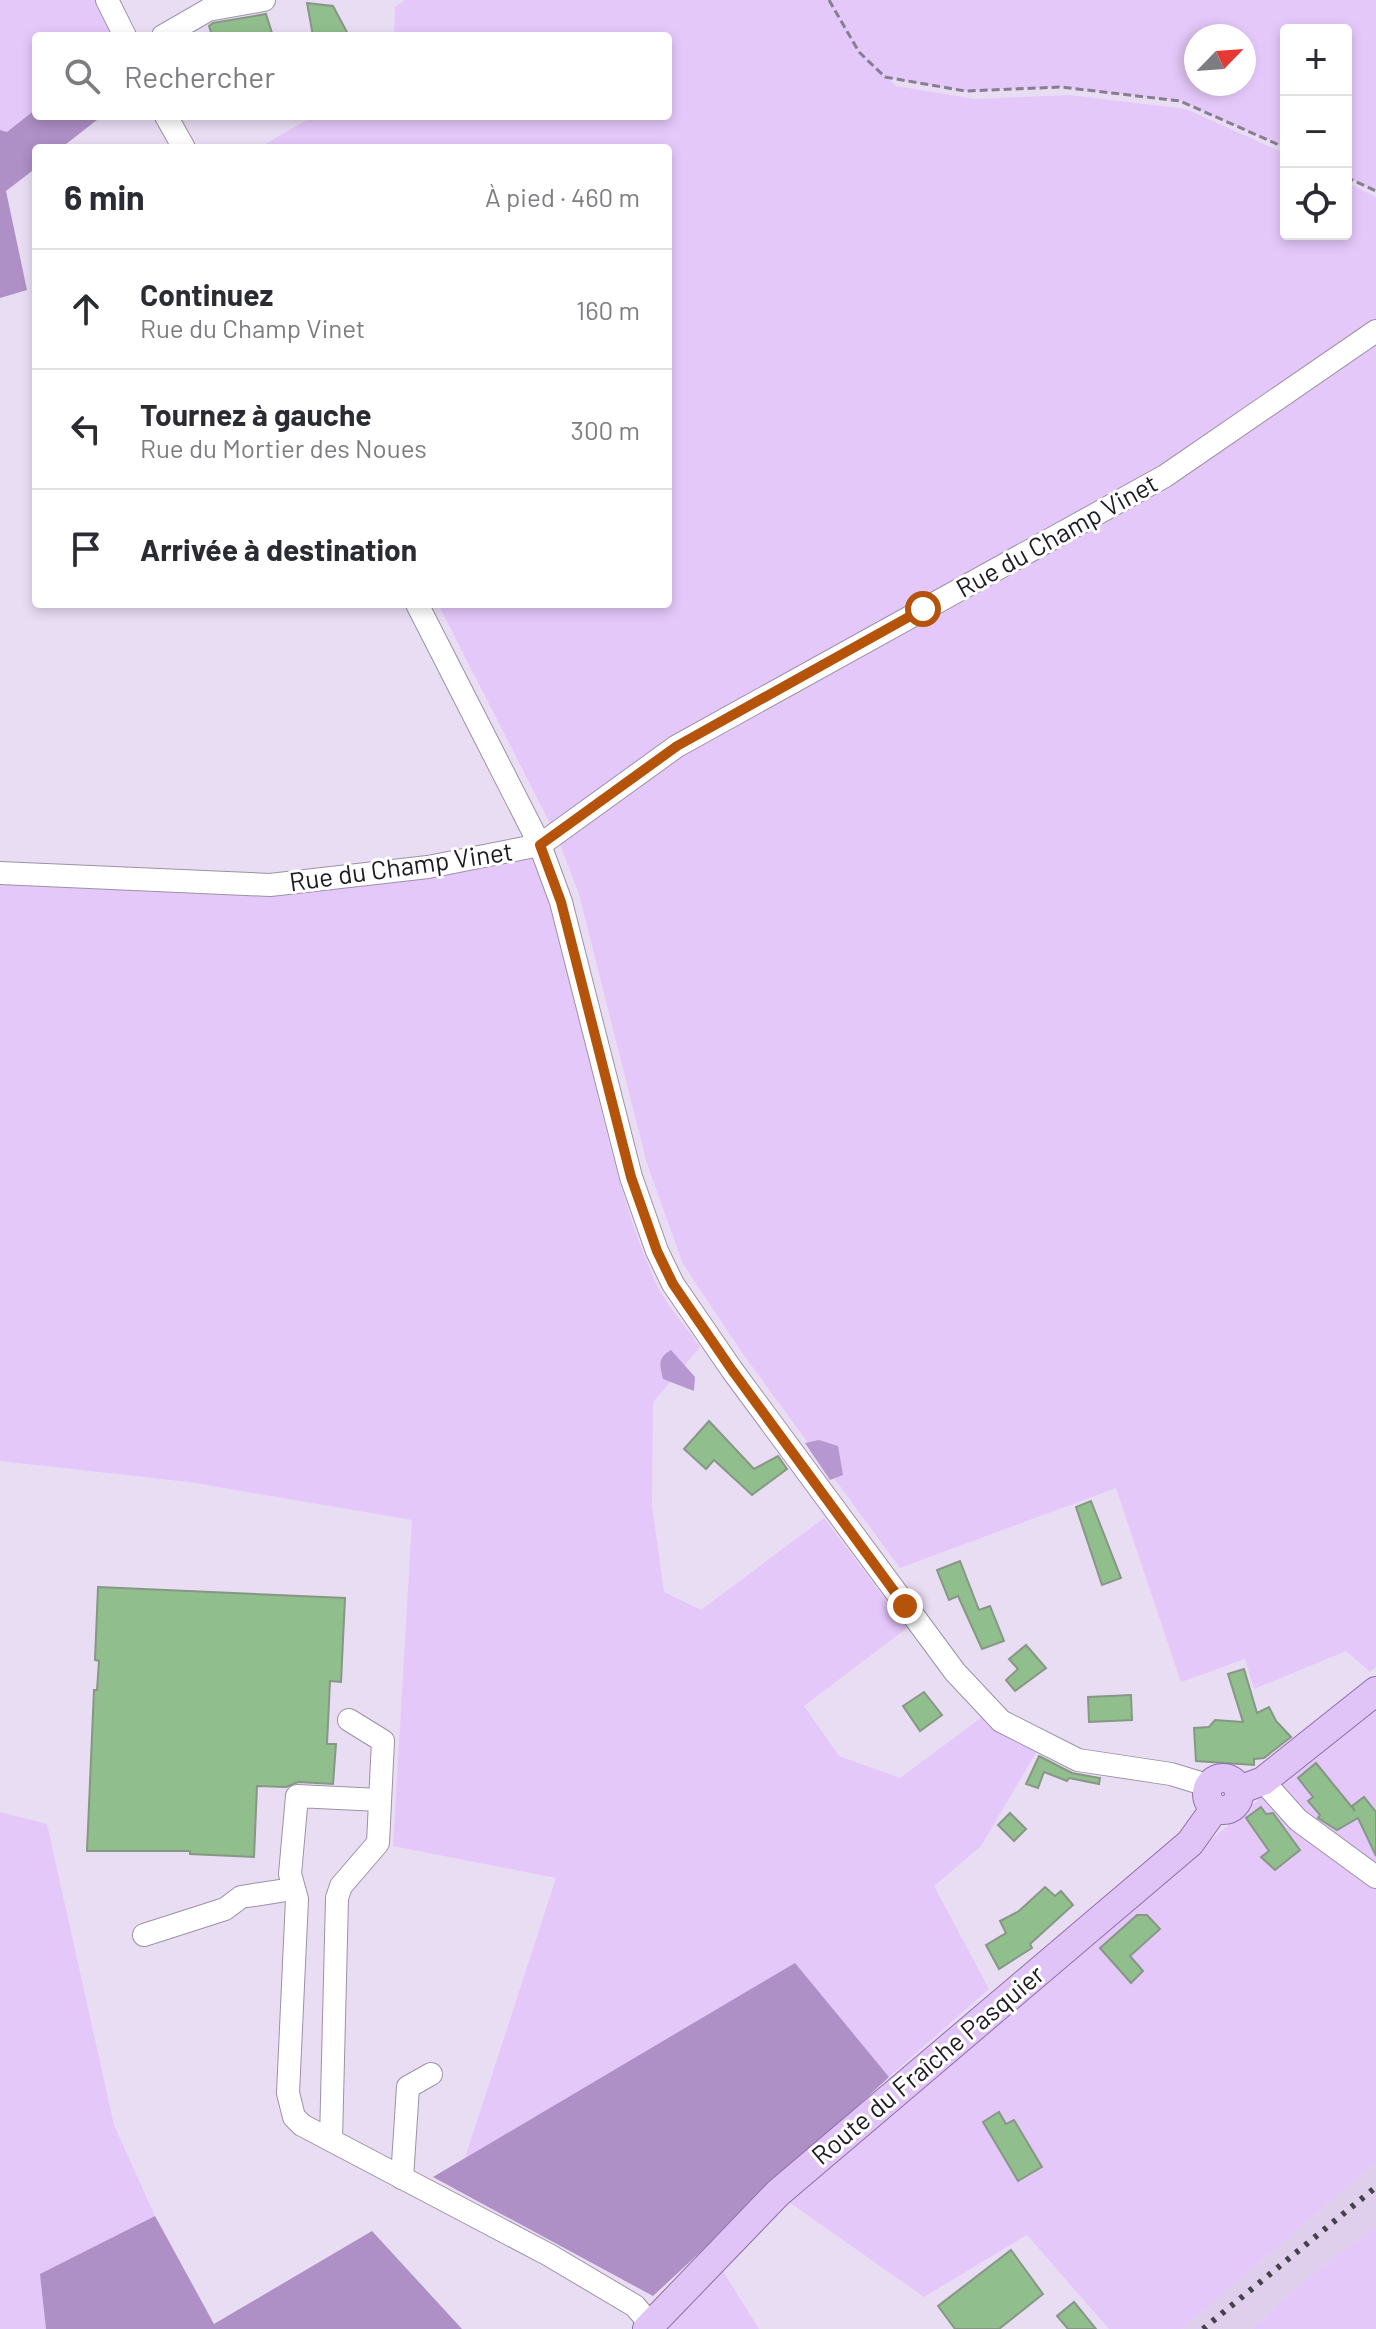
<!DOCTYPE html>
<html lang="fr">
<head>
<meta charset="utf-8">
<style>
  :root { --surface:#fff; --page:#f2f2f3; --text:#2b2b33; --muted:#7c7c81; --line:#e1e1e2 }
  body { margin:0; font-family:Barlow,sans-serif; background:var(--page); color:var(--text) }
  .controls { position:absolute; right:24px; top:24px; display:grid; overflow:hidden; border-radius:8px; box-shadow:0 4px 12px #0003 }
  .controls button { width:72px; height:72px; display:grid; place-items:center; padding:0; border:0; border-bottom:2px solid var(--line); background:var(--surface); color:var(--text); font:40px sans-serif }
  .compass { position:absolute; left:1184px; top:24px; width:72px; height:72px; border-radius:50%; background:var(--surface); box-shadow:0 4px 12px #0003; rotate:65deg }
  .stop { position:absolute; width:24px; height:24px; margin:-18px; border:6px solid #b45309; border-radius:50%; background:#fff }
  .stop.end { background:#b45309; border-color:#fff; box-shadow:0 2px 8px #0008 }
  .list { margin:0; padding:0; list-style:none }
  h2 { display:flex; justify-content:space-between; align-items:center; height:104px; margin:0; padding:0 32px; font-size:34px }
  h2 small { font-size:26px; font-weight:400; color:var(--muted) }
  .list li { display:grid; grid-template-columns:52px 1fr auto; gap:24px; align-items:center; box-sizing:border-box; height:120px; padding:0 32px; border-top:2px solid var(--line) }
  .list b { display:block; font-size:30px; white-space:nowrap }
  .list p { margin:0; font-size:26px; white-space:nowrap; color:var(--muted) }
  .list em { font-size:26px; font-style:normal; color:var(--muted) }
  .icon { flex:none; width:44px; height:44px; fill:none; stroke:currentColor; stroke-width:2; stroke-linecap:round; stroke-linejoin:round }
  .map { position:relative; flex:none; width:1376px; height:2329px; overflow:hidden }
  .search { position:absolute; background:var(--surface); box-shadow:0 4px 12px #0003; left:32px; top:32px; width:640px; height:88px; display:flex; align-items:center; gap:20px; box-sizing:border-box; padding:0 28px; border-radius:8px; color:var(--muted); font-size:30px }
  .panel { position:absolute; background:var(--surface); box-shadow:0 4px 12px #0003; left:32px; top:144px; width:640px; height:464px; border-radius:8px }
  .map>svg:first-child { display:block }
  .built { fill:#dfcfec }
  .green { fill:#e4c8fa; fill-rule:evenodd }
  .forest { fill:#ae8fc6 }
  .water { fill:#b697cf }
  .building { fill:#90be8c; stroke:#879785; stroke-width:2 }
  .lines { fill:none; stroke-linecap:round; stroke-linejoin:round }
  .minor-casing { stroke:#9c91a6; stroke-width:24 }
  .major-casing { stroke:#8f6ea9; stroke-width:30 }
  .path { stroke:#877f8f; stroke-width:3; stroke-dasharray:8 4; stroke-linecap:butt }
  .minor { stroke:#fff; stroke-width:22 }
  .major { stroke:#e0c3f7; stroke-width:28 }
  .rail { stroke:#46404b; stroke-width:6; stroke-dasharray:4 8; stroke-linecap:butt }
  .route { stroke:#b45309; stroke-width:10 }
  .labels { text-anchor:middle; stroke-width:6; stroke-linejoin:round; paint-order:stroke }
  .street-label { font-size:26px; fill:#1e1a22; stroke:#fff }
</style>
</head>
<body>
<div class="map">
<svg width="1376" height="2329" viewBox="0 0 1376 2329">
  <rect width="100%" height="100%" fill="#e9ddf4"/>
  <polygon class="built" points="1376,2162 1376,2227 1308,2278 1252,2329 1182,2329"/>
  <g class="green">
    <polygon points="0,0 107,0 125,36 36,36 36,109 7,132 0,130"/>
    <path d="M405,0H1376V191L1346,177V30H1286V148L1180,101L1061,87L965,91L888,78L896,86L975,99L1069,95L1186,109L1286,154V234H1346V182L1376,197V1667L1370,1672L1346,1651L1254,1689L1245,1659L1181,1682L1116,1488L900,1568L743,1354L683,1264L647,1164L579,894L558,839L438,604H668V148H259L313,116H668V36H394L395,7ZM1196,36H1244V84H1196Z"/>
    <path d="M533,858C587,996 596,1146 655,1281C665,1304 686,1326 700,1347L653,1402L652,1505L664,1592L701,1610L824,1518L907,1628L804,1706L839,1756L900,1778L982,1717L1037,1751L981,1846L934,1886L989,1989L889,2077L795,1964L465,2158L556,1878L393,1846L412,1520L189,1482L0,1461V873L270,885Z"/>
    <polygon points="1376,1700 1376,2162 1182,2329 1109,2329 1027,2235 924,2297 786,2200"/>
    <polygon points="0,1812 47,1824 114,2125 155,2216 41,2274 46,2329 0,2329"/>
    <polygon points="1376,2227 1376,2329 1252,2329 1308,2278"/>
    <polygon points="721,2268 759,2329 663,2329"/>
  </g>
  <g class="forest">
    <polygon points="36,109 36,116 102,116 61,148 36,148 36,168 6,191 27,290 0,298 0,130 7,132"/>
    <polygon points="795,1963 889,2077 653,2296 433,2177"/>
    <polygon points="155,2216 214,2324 372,2231 462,2329 46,2329 40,2274"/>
  </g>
  <g class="water">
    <path d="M671,1350L695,1377L694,1391L663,1379C660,1365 657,1358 671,1350Z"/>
    <polygon points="819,1440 838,1446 843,1475 830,1480 805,1443"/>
  </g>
  <g class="building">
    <polygon points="307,3 333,6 349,36 313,36"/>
    <polygon points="266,14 273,36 212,36 209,26 213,23"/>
    <polygon points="709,1421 754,1469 778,1456 787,1469 752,1495 714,1460 706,1469 684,1449"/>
    <polygon points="1091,1501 1121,1578 1102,1585 1076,1507"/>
    <polygon points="960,1561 979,1610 990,1606 1004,1641 982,1649 958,1596 949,1600 937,1570"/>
    <polygon points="98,1587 345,1598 341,1682 330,1681 327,1744 336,1744 333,1784 298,1782 286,1787 257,1786 254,1857 190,1854 190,1851 87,1851 94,1690 97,1690 99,1661 95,1660"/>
    <polygon points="1026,1645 1046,1668 1015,1691 1006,1680 1018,1669 1009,1659"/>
    <polygon points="1244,1669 1257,1713 1269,1707 1276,1721 1291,1737 1264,1758 1254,1759 1254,1765 1196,1761 1194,1728 1209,1727 1215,1720 1243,1722 1228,1674"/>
    <polygon points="924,1692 942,1715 920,1731 903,1706"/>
    <polygon points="1131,1695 1132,1720 1089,1722 1088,1697"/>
    <polygon points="1039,1756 1072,1773 1100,1778 1099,1784 1069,1778 1067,1781 1044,1772 1038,1788 1026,1784"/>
    <polygon points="1316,1763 1355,1811 1352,1806 1364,1797 1376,1812 1376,1856 1358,1818 1337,1830 1318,1818 1320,1815 1308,1801 1313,1797 1298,1778"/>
    <polygon points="1261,1807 1266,1814 1273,1813 1300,1850 1275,1870 1261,1857 1269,1851 1246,1818"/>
    <polygon points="1010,1813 1026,1829 1014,1841 998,1825"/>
    <polygon points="1045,1887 1055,1896 1061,1891 1073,1905 1030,1944 1032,1948 999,1969 986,1945 1006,1933 1000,1921 1019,1911"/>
    <polygon points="1137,1915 1147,1915 1160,1929 1130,1956 1143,1971 1131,1983 1100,1948"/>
    <polygon points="999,2112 1006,2124 1014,2120 1042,2167 1018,2181 983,2122"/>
    <polygon points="1011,2250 1043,2294 999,2329 955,2329 938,2306"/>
    <polygon points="1074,2302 1096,2329 1068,2329 1057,2316"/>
  </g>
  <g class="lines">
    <g class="minor-casing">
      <g id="minor">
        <polyline points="107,0 125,36"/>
        <polyline points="163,36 208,10 264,0"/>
        <polyline points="166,116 184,148"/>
        <polyline points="417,604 540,845 561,902 631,1177 657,1251 673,1284 732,1370 955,1672 1001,1721 1078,1760 1171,1774 1210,1786"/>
        <polyline points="0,873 270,885 428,867 540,845 677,746 1165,476 1376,331"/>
        <polyline points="1263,1781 1298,1820 1376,1877"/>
        <polyline points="380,1800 297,1796 290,1874 297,1899 288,2093 294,2117 302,2125 549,2255 635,2306 651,2325"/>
        <polyline points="144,1935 225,1909 241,1897 293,1889"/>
        <polyline points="331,2140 337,1898 341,1886 378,1843 383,1741 349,1720"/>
        <polyline points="402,2178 408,2087 431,2074"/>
      </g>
    </g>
    <g class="major-casing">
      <g id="major">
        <circle cx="1223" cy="1794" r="16"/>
        <polyline points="1239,1790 1263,1781 1376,1691"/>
        <polyline points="647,2329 778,2193 1190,1843 1215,1808"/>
      </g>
    </g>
    <g class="path">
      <polyline points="829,0 859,52 885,77 965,91 1061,87 1180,101 1286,148"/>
      <polyline points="1346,177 1376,191"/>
    </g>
    <use href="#minor" class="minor"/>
    <use href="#major" class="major"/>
    <polyline class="rail" points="1203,2329 1376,2187"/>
  </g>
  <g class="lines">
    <polyline class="route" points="905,1606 732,1370 673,1284 657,1251 631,1177 561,902 540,845 677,746 923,609"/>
  </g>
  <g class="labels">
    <g class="street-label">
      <text transform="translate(1057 536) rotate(-29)" y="9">Rue du Champ Vinet</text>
      <text transform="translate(401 867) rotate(-8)" y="9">Rue du Champ Vinet</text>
      <text transform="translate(928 2065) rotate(-40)" y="9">Route du Fraîche Pasquier</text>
    </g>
  </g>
</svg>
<div class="controls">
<button>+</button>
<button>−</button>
<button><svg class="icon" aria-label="locate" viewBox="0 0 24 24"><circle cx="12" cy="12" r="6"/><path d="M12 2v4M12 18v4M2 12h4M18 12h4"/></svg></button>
</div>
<svg class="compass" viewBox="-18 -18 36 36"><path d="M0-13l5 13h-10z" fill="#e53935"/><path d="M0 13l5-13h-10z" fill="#7c7c81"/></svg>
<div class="stop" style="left:923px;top:609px"></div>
<div class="stop end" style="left:905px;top:1606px"></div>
<div class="search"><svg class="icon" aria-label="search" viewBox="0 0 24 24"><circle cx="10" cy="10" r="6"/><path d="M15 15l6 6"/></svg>Rechercher</div>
<section class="panel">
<h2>6 min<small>À pied · 460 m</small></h2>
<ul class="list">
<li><svg class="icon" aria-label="ahead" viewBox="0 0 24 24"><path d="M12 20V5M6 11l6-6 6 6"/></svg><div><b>Continuez</b><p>Rue du Champ Vinet</p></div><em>160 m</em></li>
<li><svg class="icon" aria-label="left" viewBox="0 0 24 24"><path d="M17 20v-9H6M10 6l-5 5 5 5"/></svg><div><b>Tournez à gauche</b><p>Rue du Mortier des Noues</p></div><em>300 m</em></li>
<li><svg class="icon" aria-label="arrive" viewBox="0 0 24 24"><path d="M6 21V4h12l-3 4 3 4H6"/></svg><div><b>Arrivée à destination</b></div></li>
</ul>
</section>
</div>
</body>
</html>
